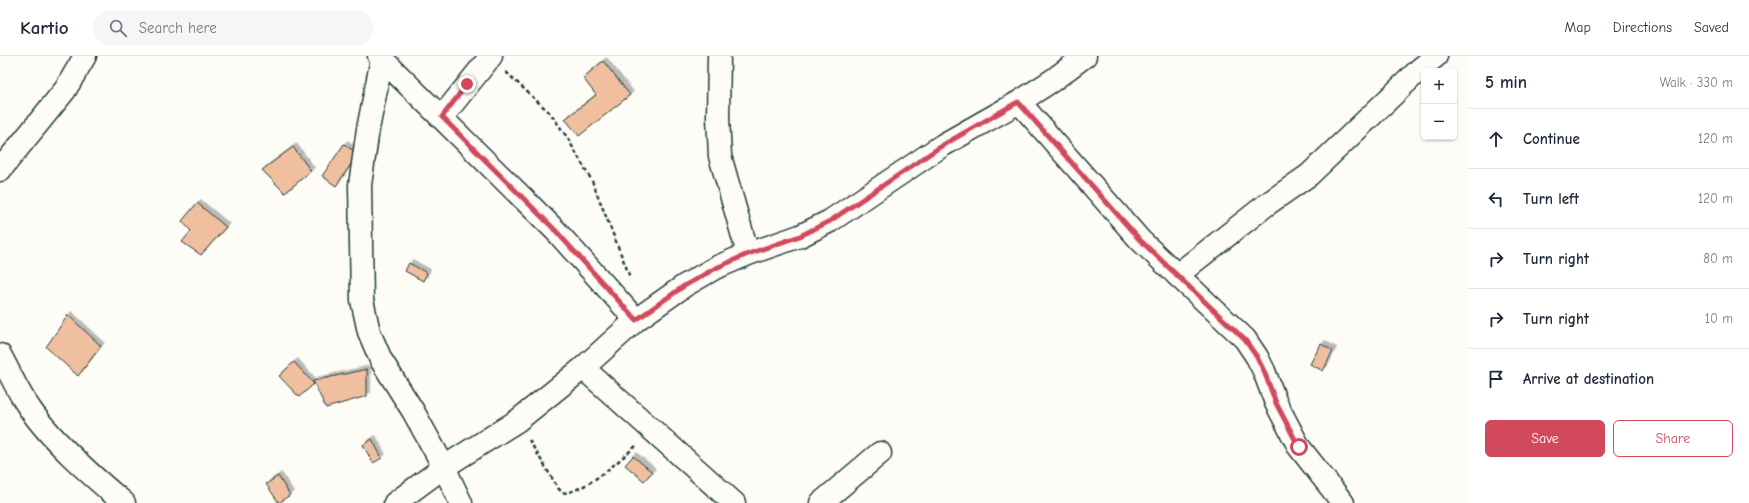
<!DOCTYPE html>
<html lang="en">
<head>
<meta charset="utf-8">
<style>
  :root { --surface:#fff; --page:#f6f6f7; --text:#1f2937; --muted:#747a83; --line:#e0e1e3; --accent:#d1495b }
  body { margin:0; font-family:"Comic Neue",sans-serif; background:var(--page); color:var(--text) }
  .controls { position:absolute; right:12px; top:12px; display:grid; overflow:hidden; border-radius:6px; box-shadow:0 1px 3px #0004 }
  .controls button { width:36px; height:36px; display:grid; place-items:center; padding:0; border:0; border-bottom:1px solid var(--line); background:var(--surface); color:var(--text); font:20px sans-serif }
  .stop { position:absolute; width:12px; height:12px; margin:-9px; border:3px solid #d1495b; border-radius:50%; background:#fff }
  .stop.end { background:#d1495b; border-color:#fff; box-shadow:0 1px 4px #0008 }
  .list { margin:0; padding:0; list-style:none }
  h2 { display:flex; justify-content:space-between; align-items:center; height:52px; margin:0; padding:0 16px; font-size:17px }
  h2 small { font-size:13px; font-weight:400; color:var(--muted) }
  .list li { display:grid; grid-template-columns:26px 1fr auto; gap:12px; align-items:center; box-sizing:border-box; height:60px; padding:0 16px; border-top:1px solid var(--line) }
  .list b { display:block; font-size:15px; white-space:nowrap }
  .list em { font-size:13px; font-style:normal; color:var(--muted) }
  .actions { display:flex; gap:8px; padding:12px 16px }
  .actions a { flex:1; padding:9px 0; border:1px solid var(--accent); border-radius:6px; text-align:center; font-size:14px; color:var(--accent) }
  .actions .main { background:var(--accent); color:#fff }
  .icon { flex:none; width:22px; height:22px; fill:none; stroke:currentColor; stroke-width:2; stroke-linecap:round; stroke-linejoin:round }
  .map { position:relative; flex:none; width:1469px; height:447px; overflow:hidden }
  header { display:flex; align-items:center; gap:24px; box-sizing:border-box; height:56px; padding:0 20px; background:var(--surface); border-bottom:1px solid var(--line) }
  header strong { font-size:19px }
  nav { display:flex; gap:22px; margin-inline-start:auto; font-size:14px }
  .search { width:280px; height:36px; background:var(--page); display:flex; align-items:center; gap:10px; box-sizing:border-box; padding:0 14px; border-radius:22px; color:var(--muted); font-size:15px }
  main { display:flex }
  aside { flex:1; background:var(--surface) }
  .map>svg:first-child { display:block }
  .building { fill:#efbfa0; stroke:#1f3d34; filter:url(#shadow) }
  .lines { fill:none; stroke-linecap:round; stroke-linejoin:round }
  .minor-casing { stroke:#1f3d34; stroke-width:25 }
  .path { stroke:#1f3d34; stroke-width:2.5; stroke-dasharray:4 3; stroke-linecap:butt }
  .minor { stroke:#fdfcf7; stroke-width:22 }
  .route { stroke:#d1495b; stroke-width:5 }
</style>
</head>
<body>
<header>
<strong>Kartio</strong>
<div class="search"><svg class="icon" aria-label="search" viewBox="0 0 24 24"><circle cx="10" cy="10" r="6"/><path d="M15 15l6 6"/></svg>Search here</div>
<nav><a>Map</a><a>Directions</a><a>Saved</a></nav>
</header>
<main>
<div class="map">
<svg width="1469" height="447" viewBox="0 0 1469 447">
  <defs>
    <filter id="shadow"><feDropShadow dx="3.5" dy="-3.5" stdDeviation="0" flood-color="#0004"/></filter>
  </defs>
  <rect width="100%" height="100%" fill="#fdfcf7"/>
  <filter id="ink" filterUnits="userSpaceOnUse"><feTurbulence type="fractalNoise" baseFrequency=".025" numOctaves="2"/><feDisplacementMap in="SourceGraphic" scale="8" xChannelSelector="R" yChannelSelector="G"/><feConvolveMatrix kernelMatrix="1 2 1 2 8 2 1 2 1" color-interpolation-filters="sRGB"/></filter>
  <g filter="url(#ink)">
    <g class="building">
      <polygon points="603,5 630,39 579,80 565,63 596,39 583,22"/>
      <polygon points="344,88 358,98 336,130 322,120"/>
      <polygon points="293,91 311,115 285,137 262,114"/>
      <polygon points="197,147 226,171 201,199 182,186 191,175 182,165"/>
      <polygon points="409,207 427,217 423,225 405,215"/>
      <polygon points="68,259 101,290 78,320 46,291"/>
      <polygon points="1321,288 1333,295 1323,315 1310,308"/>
      <polygon points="294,306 314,328 299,341 279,320"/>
      <polygon points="367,313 367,340 326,352 313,325"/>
      <polygon points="372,383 382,402 373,407 363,389"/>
      <polygon points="633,400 652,416 644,425 625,409"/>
      <polygon points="278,420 290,439 279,447 266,428"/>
    </g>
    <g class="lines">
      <g class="minor-casing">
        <g id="minor">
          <polyline points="379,0 555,174 636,264"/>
          <polyline points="719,0 718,61 720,100 748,198"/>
          <polyline points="382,3 368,73 360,129 362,244 369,276 381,304 413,355 444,411 461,447"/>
          <polyline points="1019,46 1140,184 1245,283 1257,301 1264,315 1276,347 1299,391 1343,447"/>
          <polyline points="442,61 491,0"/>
          <polyline points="0,114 65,34 85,0"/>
          <polyline points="1177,219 1266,149 1309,119 1420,13 1436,0"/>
          <path d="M0,299C9,315 16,332 26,347C48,382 93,421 124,447"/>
          <polyline points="583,312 734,447"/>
          <polyline points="395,447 444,411 517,365 583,312 636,264 684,230 715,212 748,198 800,180 830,165 943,89 1019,46 1053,24 1085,0"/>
          <polyline points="821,447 880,397"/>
        </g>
      </g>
      <g class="path">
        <polyline points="506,16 551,58 567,81 592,125 630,221"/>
        <path d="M529,384L558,432L563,437C587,435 618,405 636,390"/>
      </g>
      <use href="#minor" class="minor"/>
    </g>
  </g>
  <g class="lines" filter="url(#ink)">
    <polyline class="route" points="467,28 442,61 555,174 636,264 684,230 716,212 748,198 800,180 830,165 943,89 1018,46 1140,184 1245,284 1257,301 1264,315 1276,347 1299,391"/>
  </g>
</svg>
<div class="controls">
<button>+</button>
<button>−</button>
</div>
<div class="stop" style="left:1299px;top:391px"></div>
<div class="stop end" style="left:467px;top:28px"></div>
</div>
<aside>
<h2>5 min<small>Walk · 330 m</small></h2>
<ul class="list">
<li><svg class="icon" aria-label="ahead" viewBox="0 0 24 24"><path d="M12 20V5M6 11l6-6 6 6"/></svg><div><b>Continue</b></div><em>120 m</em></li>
<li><svg class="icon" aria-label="left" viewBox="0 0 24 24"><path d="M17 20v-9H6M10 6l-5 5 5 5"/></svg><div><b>Turn left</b></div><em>120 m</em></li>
<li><svg class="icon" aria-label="right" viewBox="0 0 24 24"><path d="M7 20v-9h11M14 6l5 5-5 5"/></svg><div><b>Turn right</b></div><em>80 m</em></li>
<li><svg class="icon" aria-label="right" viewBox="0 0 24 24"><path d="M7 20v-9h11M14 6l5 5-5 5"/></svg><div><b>Turn right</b></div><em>10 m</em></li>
<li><svg class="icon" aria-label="arrive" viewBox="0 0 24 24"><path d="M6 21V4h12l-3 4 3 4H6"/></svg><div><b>Arrive at destination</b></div></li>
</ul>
<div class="actions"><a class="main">Save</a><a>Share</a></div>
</aside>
</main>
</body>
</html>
